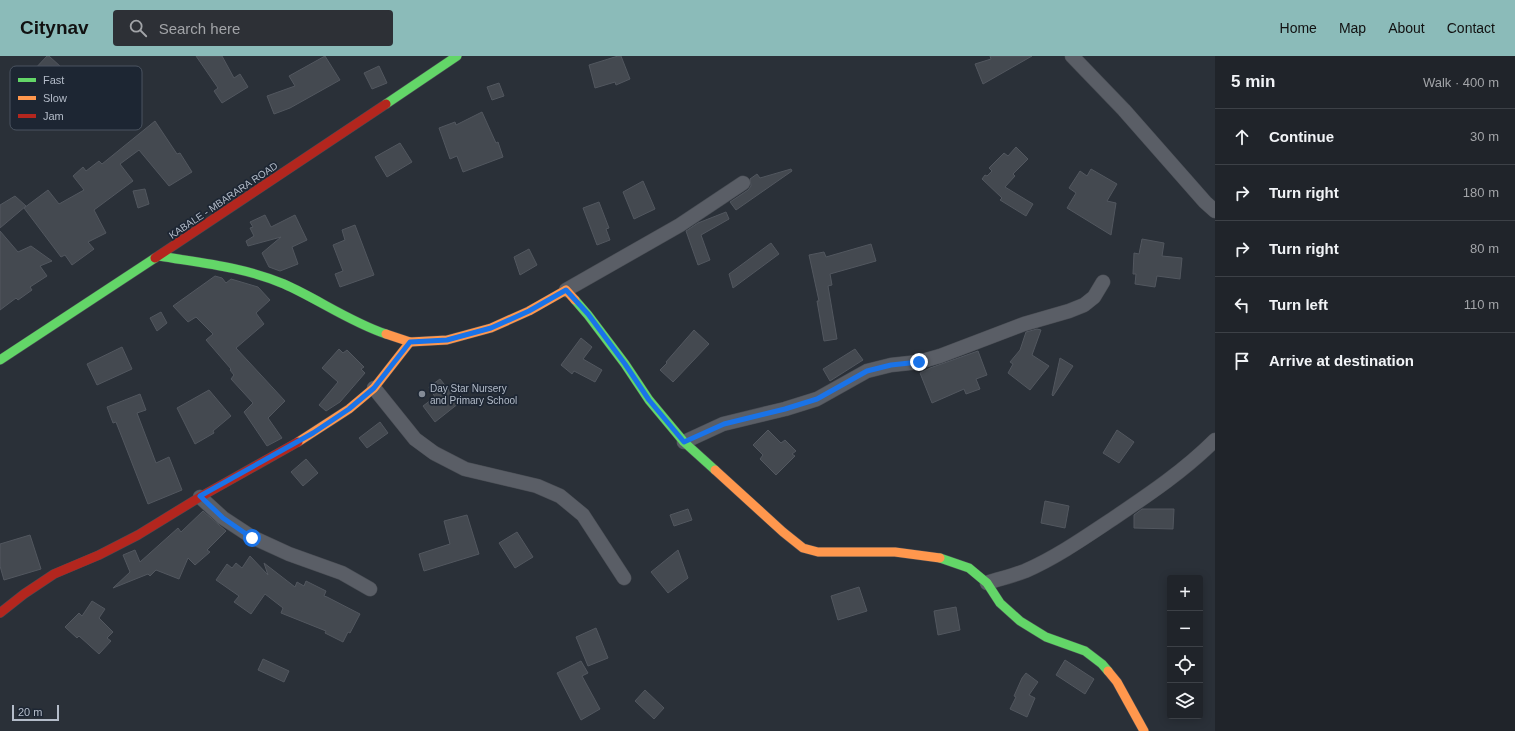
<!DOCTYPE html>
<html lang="en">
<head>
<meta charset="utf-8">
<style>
  :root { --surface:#20242a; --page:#2d3036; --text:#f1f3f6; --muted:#a2a4a8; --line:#3d4147; --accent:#8bbbb9 }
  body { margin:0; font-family:Arial,sans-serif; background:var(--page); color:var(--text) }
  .controls { position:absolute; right:12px; bottom:12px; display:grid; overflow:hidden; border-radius:4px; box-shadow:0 2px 10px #0003 }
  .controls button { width:36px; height:36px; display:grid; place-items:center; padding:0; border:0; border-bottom:1px solid var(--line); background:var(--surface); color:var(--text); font:20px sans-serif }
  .scale { position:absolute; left:12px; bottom:10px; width:47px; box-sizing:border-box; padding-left:4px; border:2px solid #b4bcc9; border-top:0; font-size:11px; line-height:14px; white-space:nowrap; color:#b4bcc9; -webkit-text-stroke:3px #1d2633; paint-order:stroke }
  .stop { position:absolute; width:12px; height:12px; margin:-9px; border:3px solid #1a73e8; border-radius:50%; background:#fff }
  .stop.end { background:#1a73e8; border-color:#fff; box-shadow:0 1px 4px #0008 }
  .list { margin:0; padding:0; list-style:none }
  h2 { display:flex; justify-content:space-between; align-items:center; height:52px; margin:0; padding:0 16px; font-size:17px }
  h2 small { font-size:13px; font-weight:400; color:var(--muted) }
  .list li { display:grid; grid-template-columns:26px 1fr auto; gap:12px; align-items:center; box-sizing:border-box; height:56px; padding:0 16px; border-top:1px solid var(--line) }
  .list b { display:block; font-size:15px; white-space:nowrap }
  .list em { font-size:13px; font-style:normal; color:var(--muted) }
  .icon { flex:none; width:22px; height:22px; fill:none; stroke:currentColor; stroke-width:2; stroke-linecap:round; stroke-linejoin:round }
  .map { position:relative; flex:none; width:1215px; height:675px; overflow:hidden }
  header { display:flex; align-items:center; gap:24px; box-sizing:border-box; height:56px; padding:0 20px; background:var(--accent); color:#111 }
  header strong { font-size:19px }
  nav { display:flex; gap:22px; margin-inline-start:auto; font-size:14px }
  .search { width:280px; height:36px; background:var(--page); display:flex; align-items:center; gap:10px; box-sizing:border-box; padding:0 14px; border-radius:4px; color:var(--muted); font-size:15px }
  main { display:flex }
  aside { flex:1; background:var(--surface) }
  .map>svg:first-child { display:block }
  .building { fill:#444950; stroke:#52575f }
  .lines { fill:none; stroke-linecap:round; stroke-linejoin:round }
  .street-casing { stroke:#484c53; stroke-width:15 }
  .fast-casing { stroke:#484c53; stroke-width:10 }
  .slow-casing { stroke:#484c53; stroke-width:10 }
  .jam-casing { stroke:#484c53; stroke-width:10 }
  .street { stroke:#5a5e66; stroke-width:14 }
  .fast { stroke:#63d668; stroke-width:9 }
  .slow { stroke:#ff974d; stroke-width:9 }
  .jam { stroke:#b3261e; stroke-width:9 }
  .route { stroke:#1a73e8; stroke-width:5 }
  .poi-dot { fill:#848b96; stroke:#1d2633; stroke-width:1.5 }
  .labels { text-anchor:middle; stroke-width:3.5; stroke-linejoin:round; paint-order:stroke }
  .street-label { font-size:10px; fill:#b4bcc9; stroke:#1d2633 }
  .poi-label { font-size:10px; fill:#b4bcc9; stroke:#1d2633; text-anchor:start }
  .key { fill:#1d2633; stroke:#4a5360; stroke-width:1 }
  .key-label { font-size:11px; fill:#b4bcc9 }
</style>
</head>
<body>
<header>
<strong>Citynav</strong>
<div class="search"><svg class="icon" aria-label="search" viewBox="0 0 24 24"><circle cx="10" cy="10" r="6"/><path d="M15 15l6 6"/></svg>Search here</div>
<nav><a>Home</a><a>Map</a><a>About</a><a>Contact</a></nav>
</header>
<main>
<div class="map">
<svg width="1215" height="675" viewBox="0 0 1215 675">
  <rect width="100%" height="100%" fill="#2a3038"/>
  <g class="building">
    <polygon points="47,0 49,0 74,23 58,40 32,16"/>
    <polygon points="196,0 222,0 234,22 240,18 248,31 222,47 214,35 218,32"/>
    <polygon points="325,0 340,24 290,52 274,58 267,40 295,30 289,20"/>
    <polygon points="618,0 621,0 630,23 616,29 615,26 595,32 589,9"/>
    <polygon points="990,0 1032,0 983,28 975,8 991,3"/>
    <polygon points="379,10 387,27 372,33 364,17"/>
    <polygon points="499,27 504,40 492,44 487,31"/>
    <polygon points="482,56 496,87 498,86 503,101 463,116 457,100 450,103 439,72 455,66 456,69"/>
    <polygon points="155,65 177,98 180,97 192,116 169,130 139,94 120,108 133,125 94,154 106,177 88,186 94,193 72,209 65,199 61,201 24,152 48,134 59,148 84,134 73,120 83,111 86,115 99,105 102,108"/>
    <polygon points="400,87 412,106 387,121 375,101"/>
    <polygon points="1016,91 1028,103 1013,118 1015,120 1005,131 1033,148 1026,160 1000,144 1002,142 982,123 985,119 987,120 992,115 989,112 1004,97 1008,100"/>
    <polygon points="791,113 792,115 736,154 730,146 748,134 751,130 750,123 757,118 760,122"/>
    <polygon points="1091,113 1117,128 1107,145 1116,147 1111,179 1067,152 1076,137 1069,132 1080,115 1087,120"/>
    <polygon points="643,125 655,153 634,163 623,136"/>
    <polygon points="145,133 149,148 138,152 133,135"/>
    <polygon points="15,140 26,150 0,172 0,149"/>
    <polygon points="599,146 609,172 606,173 610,184 597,189 583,152"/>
    <polygon points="726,156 729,163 701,179 710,204 698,209 686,175 698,167"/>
    <polygon points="265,159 271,171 295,159 307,184 292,191 298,208 280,215 269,211 262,197 281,181 248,190 246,185 254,180 250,172 253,171 250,166"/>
    <polygon points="355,169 374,219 340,231 335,218 343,215 333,189 345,184 342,174"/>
    <polygon points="0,175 18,196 31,190 52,205 40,210 47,220 30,231 32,234 18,244 16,242 0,254"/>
    <polygon points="1142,183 1164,187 1162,200 1182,202 1180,223 1157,220 1155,231 1135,228 1136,218 1133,218 1134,197 1139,198"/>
    <polygon points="771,187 779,198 733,232 729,218"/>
    <polygon points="871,188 876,205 830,218 832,229 828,230 837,283 824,285 817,245 819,245 809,199 824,196 826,201"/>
    <polygon points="529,193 537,209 520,219 514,201"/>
    <polygon points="215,220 222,222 226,227 231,223 258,231 270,244 256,257 264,268 236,292 285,345 268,362 282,382 267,390 244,356 253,347 231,323 234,319 230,314 231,313 206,284 213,278 196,261 188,266 173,250"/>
    <polygon points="161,256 167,267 157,275 150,262"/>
    <polygon points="1037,273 1041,274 1032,299 1049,310 1030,334 1008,317 1013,308 1010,306 1020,294 1026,276"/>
    <polygon points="694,274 709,288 673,326 660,314 667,307 666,306"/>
    <polygon points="581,282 592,291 583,303 602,314 595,326 574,315 572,318 561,309"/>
    <polygon points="122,291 132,313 97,329 87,308"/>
    <polygon points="339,293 343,297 347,294 364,311 361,313 365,317 340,346 326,355 319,349 338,326 322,312"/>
    <polygon points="855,293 863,304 830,325 823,313"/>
    <polygon points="978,295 987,319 976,323 980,333 966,338 964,333 932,347 920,317 930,312"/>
    <polygon points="1060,302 1073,310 1053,340 1052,339"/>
    <polygon points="440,323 459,347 435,366 423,350 435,341 429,331"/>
    <polygon points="209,334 231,360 213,375 214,377 195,388 177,352"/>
    <polygon points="140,338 146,354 137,357 156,407 169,401 182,434 148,448 116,366 113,367 107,351"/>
    <polygon points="380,366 388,377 367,392 359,382"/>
    <polygon points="768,374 781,387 785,384 796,395 792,398 795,400 776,419 760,403 763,399 753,389"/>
    <polygon points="1117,374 1134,386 1119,407 1103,397"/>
    <polygon points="306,403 318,417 303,430 291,416"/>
    <polygon points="1045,445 1069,450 1065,472 1041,467"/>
    <polygon points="688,453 692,464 674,470 670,459"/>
    <polygon points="1142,453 1174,453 1173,473 1134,472 1134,459"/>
    <polygon points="203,455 226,475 207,494 210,496 195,509 188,502 179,523 156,514 150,520 148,518 113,532 130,516 123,499 135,494 140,506 178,472 181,476"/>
    <polygon points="467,459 479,498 424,515 419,498 450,488 444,465"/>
    <polygon points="517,476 533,501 515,512 499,487"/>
    <polygon points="30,479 41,513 4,524 0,510 0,488"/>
    <polygon points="678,494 688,522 668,537 651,516"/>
    <polygon points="250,500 268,519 264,507 295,531 297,526 304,530 306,525 326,535 324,540 327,541 360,558 350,577 348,576 343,586 325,577 326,575 281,557 283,552 265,538 251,558 234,546 239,540 216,524 227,508 232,512 236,507 242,512"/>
    <polygon points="859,531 867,555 838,564 831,540"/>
    <polygon points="92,545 105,553 99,562 113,576 107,582 111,585 99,598 79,580 77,582 65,571 79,557 82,560"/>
    <polygon points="956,551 960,574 938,579 934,555"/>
    <polygon points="596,572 608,602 588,610 576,581"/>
    <polygon points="263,603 289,615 284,626 258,614"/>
    <polygon points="1065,604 1094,623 1085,638 1056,619"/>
    <polygon points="581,605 588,617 582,620 600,653 581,664 557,617"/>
    <polygon points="1026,617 1038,626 1029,639 1035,642 1027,661 1010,653 1016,641 1014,640 1022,622"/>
    <polygon points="645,634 664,652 654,663 635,645"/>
  </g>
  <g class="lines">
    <g class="street-casing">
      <g id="street">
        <polyline points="1072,0 1124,54 1205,146 1215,155"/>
        <polyline points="566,234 680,169 743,127"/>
        <polyline points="374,332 415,383 434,397 465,413 537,430 560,440 583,459 624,522"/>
        <polyline points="684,386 723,368 785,353 817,343 867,315 891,309 919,306 940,300 1024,268 1069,255 1084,249 1094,241 1103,226"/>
        <polyline points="200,441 223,462 252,481 289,498 342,517 370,533"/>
        <path d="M987,527C999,523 1012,520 1025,515C1055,502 1084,482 1111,464C1148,439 1184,415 1215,384"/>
      </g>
    </g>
    <g class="fast-casing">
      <g id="fast">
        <polyline points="386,48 457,0"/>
        <path d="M159,200C201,207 244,211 284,228C318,243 350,266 386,278"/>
        <polyline points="575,244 588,259 625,308 649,344 684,386 715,414"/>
        <polyline points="0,304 155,202"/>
        <polyline points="940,502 969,512 987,527 1000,547 1020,565 1046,581 1085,595 1102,608 1108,615"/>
      </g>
    </g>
    <g class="slow-casing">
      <g id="slow">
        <polyline points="386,278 410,286 447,284 491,272 529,255 566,234 575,244"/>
        <polyline points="298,386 349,353 374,332 410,286"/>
        <polyline points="715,414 783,476 803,492 818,496 895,496 940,502"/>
        <polyline points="1108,615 1117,626 1144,675"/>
      </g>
    </g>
    <g class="jam-casing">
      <g id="jam">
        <polyline points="155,202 386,48"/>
        <polyline points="0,557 24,538 54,518 99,499 138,479 200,441 298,386"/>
      </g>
    </g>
    <use href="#street" class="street"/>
    <use href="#fast" class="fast"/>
    <use href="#slow" class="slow"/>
    <use href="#jam" class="jam"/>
  </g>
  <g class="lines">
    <polyline class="route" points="252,482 223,462 200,440 313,377 349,353 374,332 410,286 447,284 491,272 529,255 566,234 588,258 625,308 649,344 684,386 724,368 785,353 817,343 867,315 891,309 919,306"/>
  </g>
  <circle class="poi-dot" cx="422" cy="338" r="4"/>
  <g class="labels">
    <g class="street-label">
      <text transform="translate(223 144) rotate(-34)" y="4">KABALE - MBARARA ROAD</text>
    </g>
    <g class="poi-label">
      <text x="430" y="336">Day Star Nursery<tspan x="430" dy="12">and Primary School</tspan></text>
    </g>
  </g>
  <rect x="10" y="10" width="132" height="64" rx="6" class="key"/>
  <rect x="18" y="22" width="18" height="4" fill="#63d668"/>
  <rect x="18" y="40" width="18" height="4" fill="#ff974d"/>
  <rect x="18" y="58" width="18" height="4" fill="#b3261e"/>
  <g class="key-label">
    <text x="43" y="28">Fast</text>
    <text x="43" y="46">Slow</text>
    <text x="43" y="64">Jam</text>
  </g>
</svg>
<div class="controls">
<button>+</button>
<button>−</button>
<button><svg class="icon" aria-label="locate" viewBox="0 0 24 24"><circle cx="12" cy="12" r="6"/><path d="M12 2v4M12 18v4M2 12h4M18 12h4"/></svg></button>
<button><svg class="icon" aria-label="layers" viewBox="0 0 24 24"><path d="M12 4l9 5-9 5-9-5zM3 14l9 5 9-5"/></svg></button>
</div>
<div class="scale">20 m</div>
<div class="stop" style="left:252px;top:482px"></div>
<div class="stop end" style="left:919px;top:306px"></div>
</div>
<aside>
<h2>5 min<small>Walk · 400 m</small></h2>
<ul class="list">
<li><svg class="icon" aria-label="ahead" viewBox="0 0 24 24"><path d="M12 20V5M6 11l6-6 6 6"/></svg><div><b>Continue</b></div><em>30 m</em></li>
<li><svg class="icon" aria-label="right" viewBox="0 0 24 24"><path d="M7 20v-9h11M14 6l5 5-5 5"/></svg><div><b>Turn right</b></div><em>180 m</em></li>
<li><svg class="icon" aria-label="right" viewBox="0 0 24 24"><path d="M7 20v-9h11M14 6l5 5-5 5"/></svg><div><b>Turn right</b></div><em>80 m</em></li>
<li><svg class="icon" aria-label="left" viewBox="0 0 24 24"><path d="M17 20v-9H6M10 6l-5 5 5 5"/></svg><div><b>Turn left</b></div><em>110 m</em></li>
<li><svg class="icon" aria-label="arrive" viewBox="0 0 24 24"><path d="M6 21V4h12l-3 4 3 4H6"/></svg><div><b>Arrive at destination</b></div></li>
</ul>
</aside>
</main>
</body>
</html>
